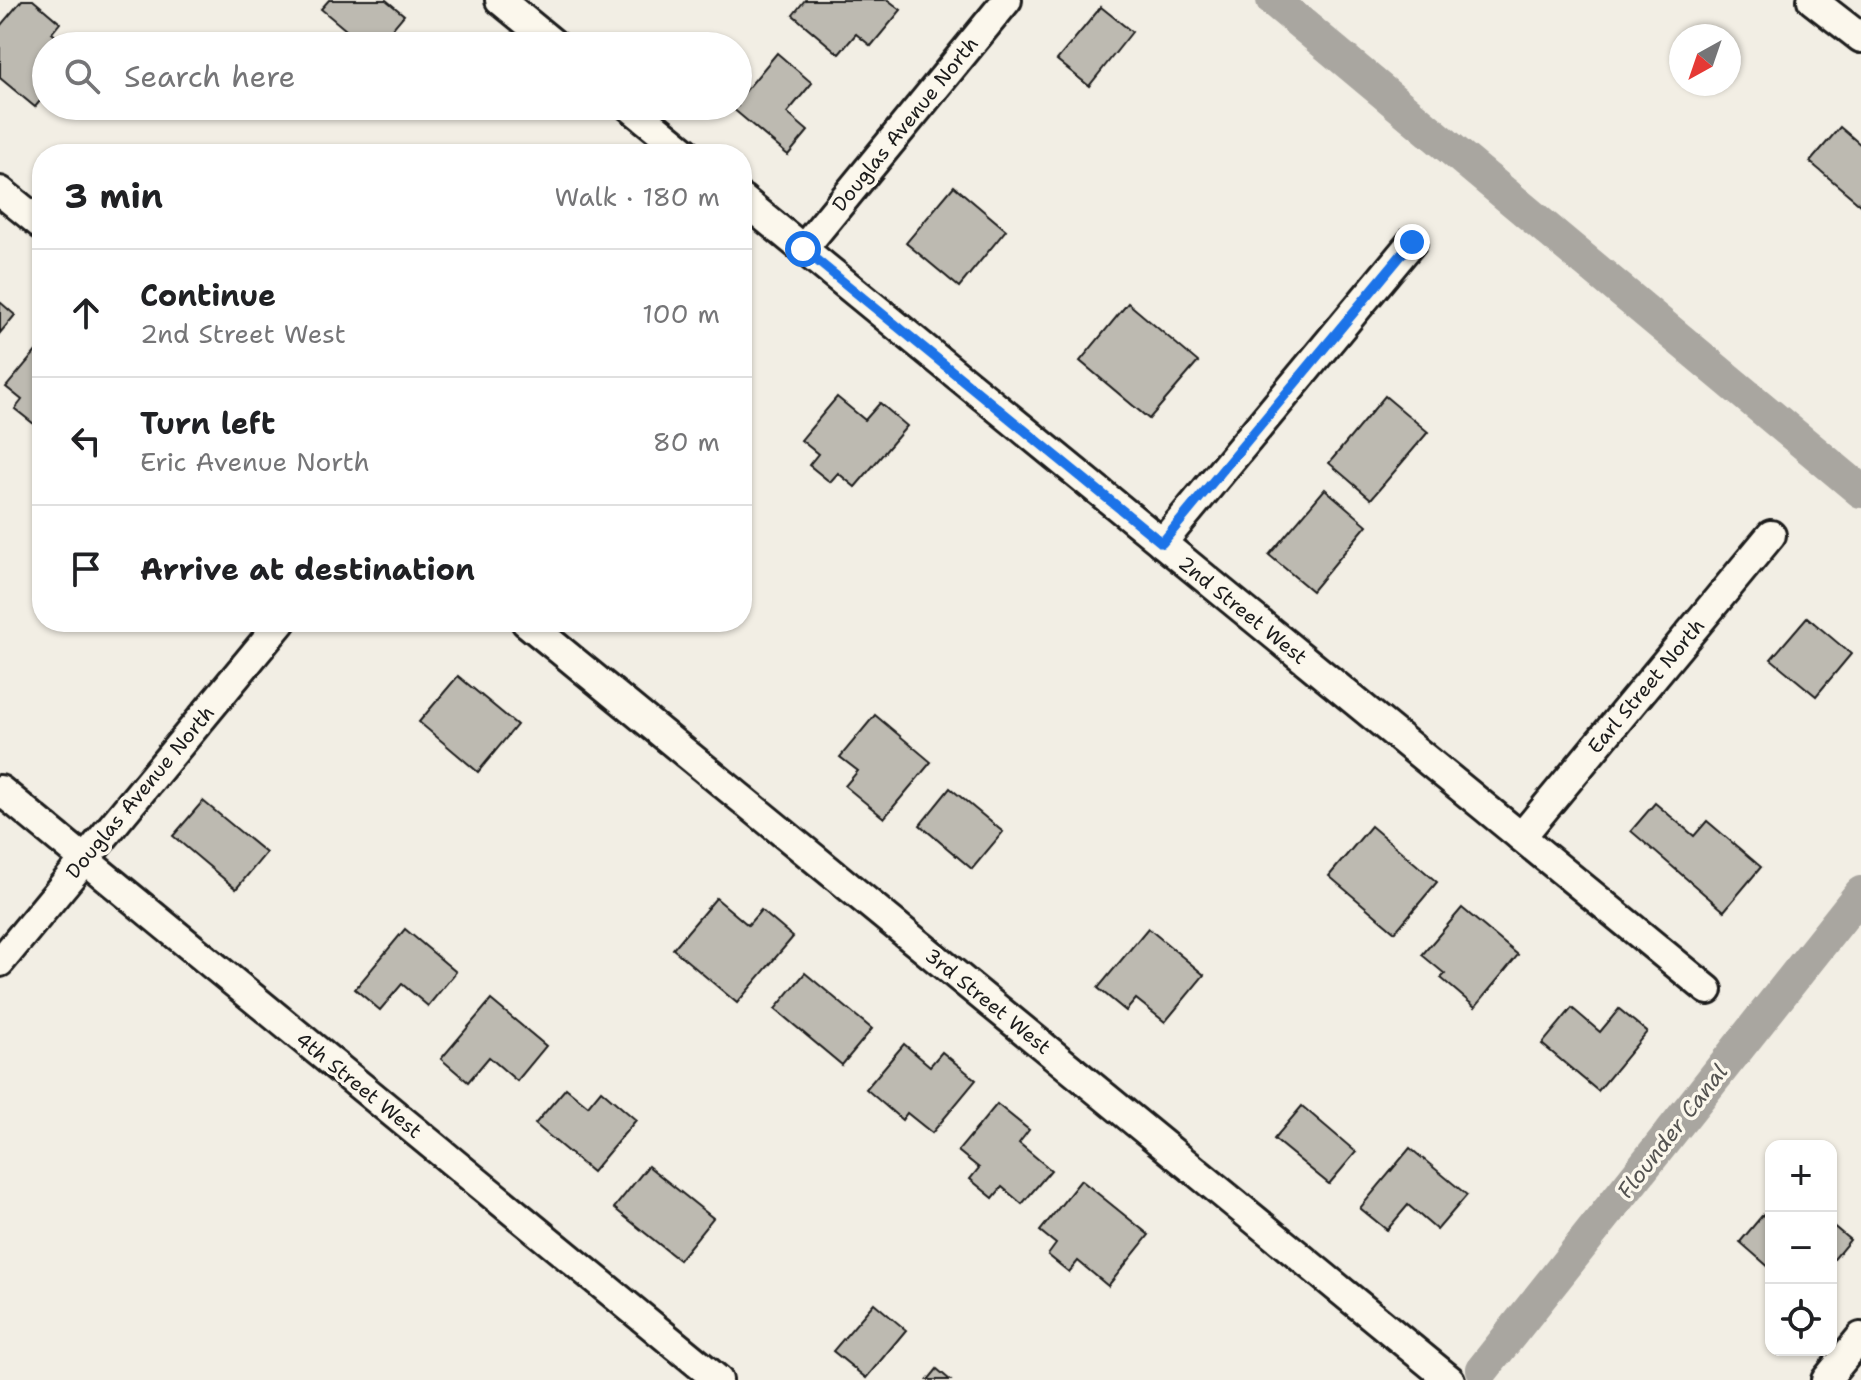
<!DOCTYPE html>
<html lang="en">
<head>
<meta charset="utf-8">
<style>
  :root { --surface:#fff; --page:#f2f2f2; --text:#202124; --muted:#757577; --line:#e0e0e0 }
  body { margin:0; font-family:"Shantell Sans",sans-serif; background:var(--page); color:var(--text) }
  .controls { position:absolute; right:24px; bottom:24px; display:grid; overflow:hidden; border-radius:16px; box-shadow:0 2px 6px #0004 }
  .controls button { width:72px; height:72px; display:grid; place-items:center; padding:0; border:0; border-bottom:2px solid var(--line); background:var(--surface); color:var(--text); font:40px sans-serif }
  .compass { position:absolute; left:1669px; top:24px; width:72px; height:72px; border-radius:50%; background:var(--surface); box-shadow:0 2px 6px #0004; rotate:220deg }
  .stop { position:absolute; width:24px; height:24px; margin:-18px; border:6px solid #1a73e8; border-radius:50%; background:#fff }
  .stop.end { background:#1a73e8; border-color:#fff; box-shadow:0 2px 8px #0008 }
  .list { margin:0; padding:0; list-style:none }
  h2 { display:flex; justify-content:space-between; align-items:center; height:104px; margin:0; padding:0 32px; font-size:34px }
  h2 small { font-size:26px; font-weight:400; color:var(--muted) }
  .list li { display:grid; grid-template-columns:52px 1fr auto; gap:24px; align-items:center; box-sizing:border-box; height:128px; padding:0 32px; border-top:2px solid var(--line) }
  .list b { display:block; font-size:30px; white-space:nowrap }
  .list p { margin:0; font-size:26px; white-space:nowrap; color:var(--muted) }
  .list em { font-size:26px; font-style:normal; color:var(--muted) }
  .icon { flex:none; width:44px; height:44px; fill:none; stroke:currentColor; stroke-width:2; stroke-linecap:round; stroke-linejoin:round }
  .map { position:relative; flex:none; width:1861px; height:1380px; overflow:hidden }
  .search { position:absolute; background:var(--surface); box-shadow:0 2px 6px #0004; left:32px; top:32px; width:720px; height:88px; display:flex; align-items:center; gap:20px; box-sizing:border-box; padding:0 28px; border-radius:44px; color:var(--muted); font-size:30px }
  .panel { position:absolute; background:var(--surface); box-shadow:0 2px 6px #0004; left:32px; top:144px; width:720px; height:488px; border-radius:32px }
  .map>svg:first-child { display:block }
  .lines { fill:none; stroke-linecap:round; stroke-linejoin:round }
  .canal { stroke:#a9a6a0; stroke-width:34 }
  .building { fill:#bdbab1; stroke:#1c1c1c; stroke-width:2 }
  .street-casing { stroke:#1c1c1c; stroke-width:34 }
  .street { stroke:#fbf7ec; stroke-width:28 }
  .route { stroke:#1a73e8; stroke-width:10 }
  .labels { text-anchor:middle; stroke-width:7; stroke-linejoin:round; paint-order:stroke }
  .street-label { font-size:20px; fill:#1c1c1c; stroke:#fbf7ec }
  .water-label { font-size:22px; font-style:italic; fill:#545351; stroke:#fbf7ec }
</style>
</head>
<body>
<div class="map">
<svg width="1861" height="1380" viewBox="0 0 1861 1380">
  <rect width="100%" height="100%" fill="#f2eee4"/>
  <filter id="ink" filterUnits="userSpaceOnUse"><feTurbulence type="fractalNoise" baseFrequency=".0125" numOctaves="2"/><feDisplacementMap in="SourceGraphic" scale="16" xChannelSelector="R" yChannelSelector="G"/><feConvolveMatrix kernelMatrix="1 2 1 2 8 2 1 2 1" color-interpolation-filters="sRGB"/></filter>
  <g filter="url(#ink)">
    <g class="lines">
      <g class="canal">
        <polyline points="1273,0 1861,491"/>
        <polyline points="1483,1369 1861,893"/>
      </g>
    </g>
    <g class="building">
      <polygon points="22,0 33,0 60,23 52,33 68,46 46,46 46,94 35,107 0,78 0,26"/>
      <polygon points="329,0 386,0 404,15 378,46 365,46 321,9"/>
      <polygon points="805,0 888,0 901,10 871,46 856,34 839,54 793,15"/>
      <polygon points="1101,7 1132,32 1089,86 1057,60"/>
      <polygon points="777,53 812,83 787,113 808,131 788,155 732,108 738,106 738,100"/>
      <polygon points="1840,127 1861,145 1861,205 1810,162"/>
      <polygon points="954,186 1006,230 959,287 906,243"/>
      <polygon points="0,302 15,315 0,333"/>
      <polygon points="1128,303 1198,362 1149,419 1080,361"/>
      <polygon points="42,344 42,414 34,424 15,409 22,400 6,387"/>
      <polygon points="1385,396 1428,432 1371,499 1329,463"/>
      <polygon points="837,397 865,420 880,403 907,426 855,487 838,473 830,482 809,465 818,454 801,440"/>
      <polygon points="1325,489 1367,525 1312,591 1269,555"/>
      <polygon points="1807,617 1851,654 1816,696 1771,659"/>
      <polygon points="458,676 517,725 478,772 419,722"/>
      <polygon points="875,715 931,762 884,818 845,786 858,771 840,757"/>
      <polygon points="950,788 1003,832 972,869 920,825"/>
      <polygon points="203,801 266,853 236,889 173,836"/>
      <polygon points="1655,803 1694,836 1707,821 1761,867 1724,911 1631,831"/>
      <polygon points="1371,826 1437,882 1395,932 1329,876"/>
      <polygon points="716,898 748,925 761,910 793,937 737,1003 673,949"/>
      <polygon points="1462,908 1518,955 1475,1007 1441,978 1445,974 1422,955"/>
      <polygon points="1148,928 1204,975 1165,1022 1136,999 1126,1011 1098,988"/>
      <polygon points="405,929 456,972 428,1006 402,984 380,1010 355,989"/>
      <polygon points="805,973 872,1029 842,1065 775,1009"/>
      <polygon points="491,1000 546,1046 517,1081 489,1057 468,1082 441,1059"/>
      <polygon points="1572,1008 1600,1032 1619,1009 1647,1032 1598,1091 1542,1044"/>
      <polygon points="904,1044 930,1066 942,1052 976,1080 932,1133 907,1113 902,1120 866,1089"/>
      <polygon points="566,1088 588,1106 601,1090 636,1120 592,1172 535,1124"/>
      <polygon points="997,1104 1029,1130 1019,1143 1051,1170 1022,1204 1002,1187 993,1198 970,1179 979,1168 958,1151"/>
      <polygon points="1302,1106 1356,1152 1329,1184 1274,1139"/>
      <polygon points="1410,1148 1467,1195 1437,1230 1408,1205 1387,1230 1360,1208"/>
      <polygon points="648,1166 713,1218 679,1260 614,1208"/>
      <polygon points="1081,1180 1149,1235 1108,1286 1078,1261 1069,1272 1048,1255 1056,1244 1040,1231"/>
      <polygon points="1771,1205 1771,1269 1740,1242"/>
      <polygon points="1831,1224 1850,1240 1831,1263"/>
      <polygon points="874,1303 906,1330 866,1378 833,1351"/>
      <polygon points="937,1369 950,1380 928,1380"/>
    </g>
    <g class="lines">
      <g class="street-casing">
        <g id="street">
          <polyline points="500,0 556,46"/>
          <polyline points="1812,0 1861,38"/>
          <polyline points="629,106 688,154"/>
          <polyline points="0,191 42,225"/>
          <polyline points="742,199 1708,990"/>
          <polyline points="803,249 1007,0"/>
          <polyline points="1162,543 1412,242"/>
          <polyline points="526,622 1450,1380"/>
          <polyline points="0,790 718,1380"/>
          <polyline points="1521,837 1771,535"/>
          <polyline points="0,962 281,622"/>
          <polyline points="1826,1380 1861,1337"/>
        </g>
      </g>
      <use href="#street" class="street"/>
    </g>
  </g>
  <g class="lines" filter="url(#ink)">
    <polyline class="route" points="803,249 1162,543 1412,242"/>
  </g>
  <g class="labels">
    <g class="street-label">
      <text transform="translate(905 124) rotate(-51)" y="7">Douglas Avenue North</text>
      <text transform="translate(1243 610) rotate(39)" y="7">2nd Street West</text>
      <text transform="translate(1646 686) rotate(-50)" y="7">Earl Street North</text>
      <text transform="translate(140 792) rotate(-50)" y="7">Douglas Avenue North</text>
      <text transform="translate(988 1001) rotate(39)" y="7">3rd Street West</text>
      <text transform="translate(359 1085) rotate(39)" y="7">4th Street West</text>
    </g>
    <g class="water-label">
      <text transform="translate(1672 1131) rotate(-52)" y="8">Flounder Canal</text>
    </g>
  </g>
</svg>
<div class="controls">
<button>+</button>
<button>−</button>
<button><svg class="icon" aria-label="locate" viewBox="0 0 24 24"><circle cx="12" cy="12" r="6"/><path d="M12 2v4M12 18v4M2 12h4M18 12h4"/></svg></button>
</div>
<svg class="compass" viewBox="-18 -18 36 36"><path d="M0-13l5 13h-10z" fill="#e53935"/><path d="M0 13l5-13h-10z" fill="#757577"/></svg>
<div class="stop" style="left:803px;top:249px"></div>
<div class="stop end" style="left:1412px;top:242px"></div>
<div class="search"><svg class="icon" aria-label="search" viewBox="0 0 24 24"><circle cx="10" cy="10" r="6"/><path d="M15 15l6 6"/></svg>Search here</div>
<section class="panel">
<h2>3 min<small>Walk · 180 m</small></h2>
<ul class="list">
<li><svg class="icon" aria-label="ahead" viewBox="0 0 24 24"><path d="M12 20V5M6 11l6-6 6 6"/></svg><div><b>Continue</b><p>2nd Street West</p></div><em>100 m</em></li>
<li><svg class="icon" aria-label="left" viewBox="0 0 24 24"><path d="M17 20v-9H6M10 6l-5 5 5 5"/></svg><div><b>Turn left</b><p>Eric Avenue North</p></div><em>80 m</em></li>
<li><svg class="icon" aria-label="arrive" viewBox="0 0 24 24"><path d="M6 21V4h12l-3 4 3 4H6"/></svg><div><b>Arrive at destination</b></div></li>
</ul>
</section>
</div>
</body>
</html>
